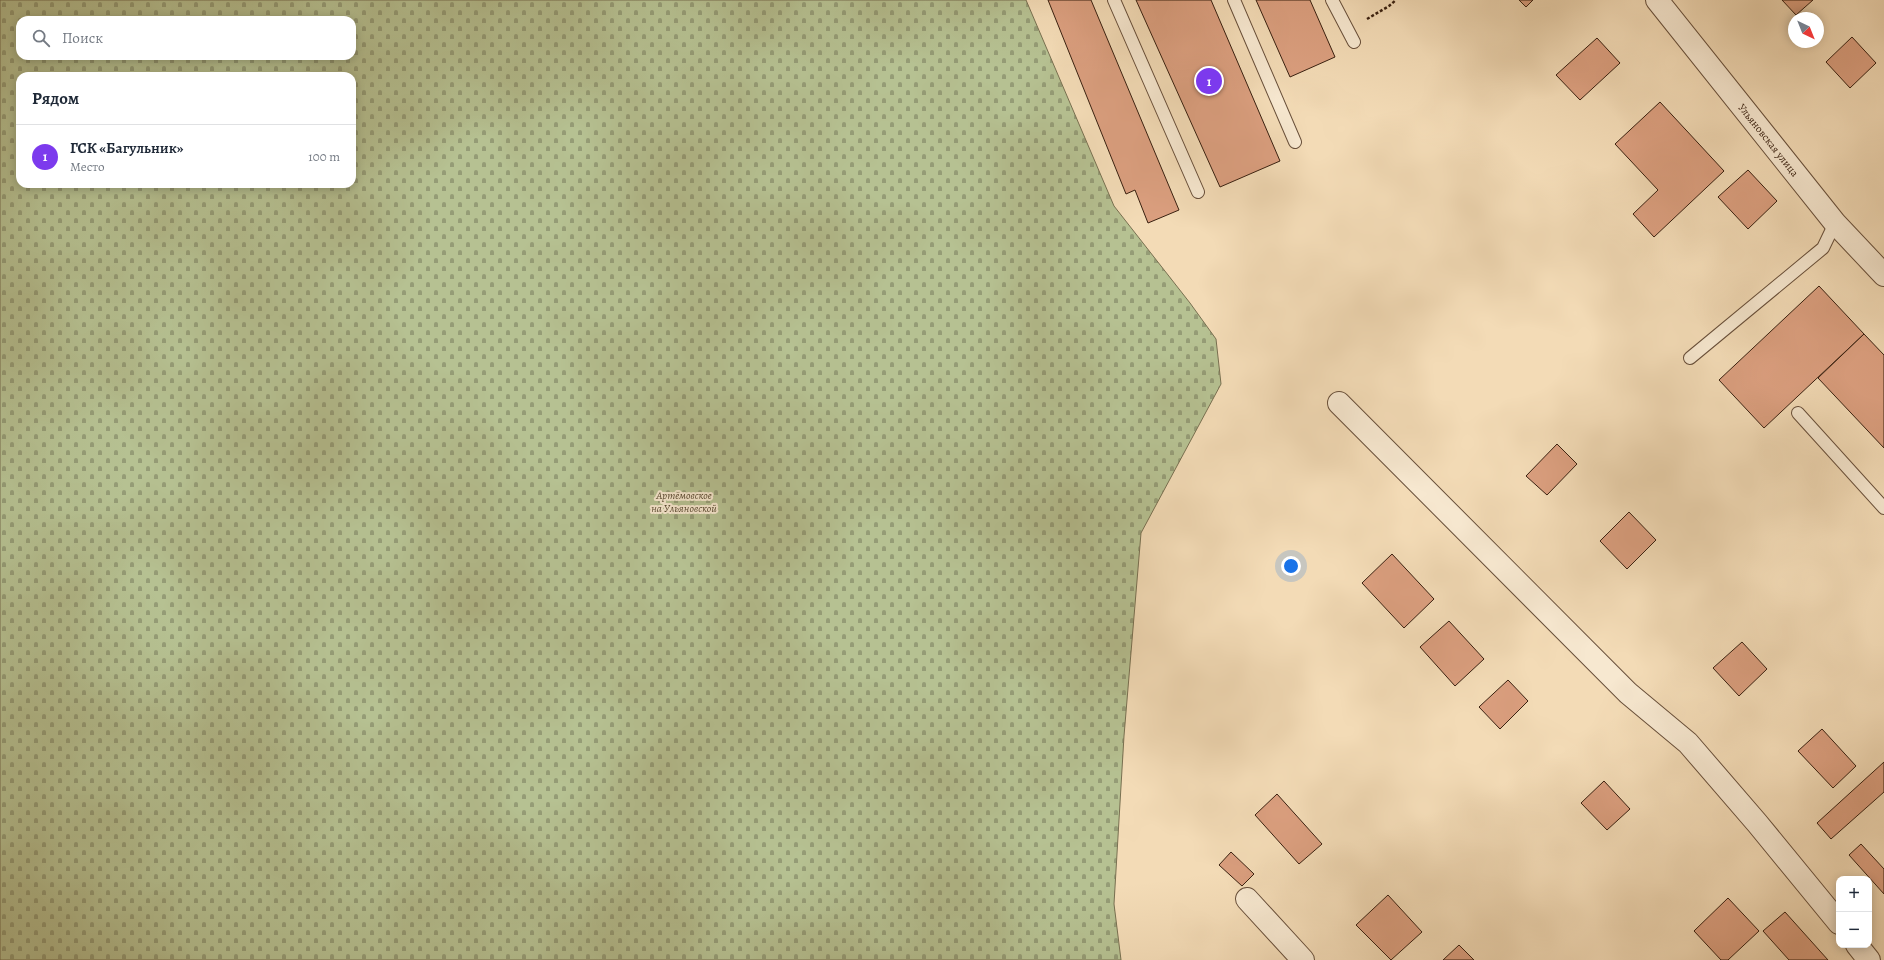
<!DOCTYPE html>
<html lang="ru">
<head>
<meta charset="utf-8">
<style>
  :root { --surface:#fff; --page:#f6f6f7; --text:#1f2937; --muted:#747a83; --line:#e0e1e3; --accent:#7c3aed }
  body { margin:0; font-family:Alegreya,serif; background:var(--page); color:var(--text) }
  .controls { position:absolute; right:12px; bottom:12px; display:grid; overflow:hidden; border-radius:8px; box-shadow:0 2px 10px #0003 }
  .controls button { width:36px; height:36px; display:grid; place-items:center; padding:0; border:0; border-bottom:1px solid var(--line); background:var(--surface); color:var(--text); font:20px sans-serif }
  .compass { position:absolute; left:1788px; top:12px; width:36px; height:36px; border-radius:50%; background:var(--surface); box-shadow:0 2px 10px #0003; rotate:137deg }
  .you { position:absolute; left:1291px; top:566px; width:14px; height:14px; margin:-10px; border:3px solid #fff; border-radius:50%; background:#1a73e8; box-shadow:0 0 0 6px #1a73e833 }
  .badge { display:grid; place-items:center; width:26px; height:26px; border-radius:50%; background:var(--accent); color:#fff; font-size:13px; font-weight:700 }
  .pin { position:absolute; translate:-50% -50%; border:2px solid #fff; box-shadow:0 1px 4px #0006 }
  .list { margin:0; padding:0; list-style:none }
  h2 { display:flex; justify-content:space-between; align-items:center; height:52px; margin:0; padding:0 16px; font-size:17px }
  h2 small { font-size:13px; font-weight:400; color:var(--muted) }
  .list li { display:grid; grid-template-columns:26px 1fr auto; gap:12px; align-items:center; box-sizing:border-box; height:64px; padding:0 16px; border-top:1px solid var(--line) }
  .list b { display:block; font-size:15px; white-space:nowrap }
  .list p { margin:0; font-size:13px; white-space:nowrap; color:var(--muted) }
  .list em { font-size:13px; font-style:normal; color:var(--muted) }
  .icon { flex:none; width:22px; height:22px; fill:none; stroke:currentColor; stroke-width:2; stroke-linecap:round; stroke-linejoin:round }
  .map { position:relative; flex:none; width:1884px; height:960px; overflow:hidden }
  .search { position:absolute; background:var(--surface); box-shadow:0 2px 10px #0003; left:16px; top:16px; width:340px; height:44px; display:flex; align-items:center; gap:10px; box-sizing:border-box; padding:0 14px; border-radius:12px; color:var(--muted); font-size:15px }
  .panel { position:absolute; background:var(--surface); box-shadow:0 2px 10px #0003; left:16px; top:72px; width:340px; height:116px; border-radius:12px }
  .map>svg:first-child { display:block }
  .cemetery { fill:url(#cemetery-stones); stroke:#787051; fill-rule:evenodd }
  .building { fill:#db9f7f; stroke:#392010 }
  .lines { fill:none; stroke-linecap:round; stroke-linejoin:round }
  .service-casing { stroke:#684f3a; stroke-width:14 }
  .minor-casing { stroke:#684f3a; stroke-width:24 }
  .path { stroke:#392010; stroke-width:2.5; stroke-dasharray:3 2; stroke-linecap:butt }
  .service { stroke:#f7e8d0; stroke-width:12 }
  .minor { stroke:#f7e8d0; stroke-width:22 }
  .labels { text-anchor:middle; stroke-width:4; stroke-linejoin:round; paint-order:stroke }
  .street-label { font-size:11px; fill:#392010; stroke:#f7e8d0 }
  .park-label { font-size:11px; font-style:italic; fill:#584830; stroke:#f7e8d0 }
</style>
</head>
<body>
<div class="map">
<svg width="1884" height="960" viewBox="0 0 1884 960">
  <defs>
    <pattern id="cemetery-stones" width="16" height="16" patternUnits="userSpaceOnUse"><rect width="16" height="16" fill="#b6c192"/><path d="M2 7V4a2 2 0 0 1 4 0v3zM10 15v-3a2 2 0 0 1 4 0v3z" fill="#959c76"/></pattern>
  </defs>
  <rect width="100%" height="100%" fill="#f3dbb6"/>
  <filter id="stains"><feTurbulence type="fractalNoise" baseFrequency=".005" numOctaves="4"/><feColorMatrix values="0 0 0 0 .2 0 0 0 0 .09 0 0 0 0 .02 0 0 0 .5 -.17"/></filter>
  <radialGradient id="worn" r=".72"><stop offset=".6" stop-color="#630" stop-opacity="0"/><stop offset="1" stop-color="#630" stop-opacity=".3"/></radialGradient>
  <path class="cemetery" d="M0,0H1026L1114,206L1190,303L1216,339L1221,384L1141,533L1124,736L1114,904L1121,960H0ZM20,20H352V56H20ZM20,76H352V184H20Z"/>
  <g class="building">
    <polygon points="1048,0 1091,0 1179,210 1148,223 1135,190 1126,194"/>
    <polygon points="1136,0 1211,0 1280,161 1220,187"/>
    <polygon points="1256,0 1310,0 1335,57 1290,77"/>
    <polygon points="1519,0 1533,0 1526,7"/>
    <polygon points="1782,0 1813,0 1796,15"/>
    <polygon points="1852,37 1876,63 1850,88 1826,62"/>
    <polygon points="1597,38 1620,63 1580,100 1556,75"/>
    <polygon points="1660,102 1724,171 1654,237 1633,214 1658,190 1615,144"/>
    <polygon points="1748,170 1777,201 1748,229 1718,197"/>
    <polygon points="1819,286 1864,334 1764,428 1719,380"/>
    <polygon points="1864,334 1884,355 1884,448 1818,378"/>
    <polygon points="1557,444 1577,464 1547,495 1526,476"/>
    <polygon points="1629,512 1656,540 1627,569 1600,541"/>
    <polygon points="1392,554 1434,599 1404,628 1362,583"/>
    <polygon points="1449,621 1484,659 1455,686 1420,647"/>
    <polygon points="1742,642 1767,669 1739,696 1713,668"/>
    <polygon points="1508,680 1528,701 1500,729 1479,707"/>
    <polygon points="1822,729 1856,766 1833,788 1798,751"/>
    <polygon points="1884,762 1884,792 1831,839 1817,823"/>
    <polygon points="1604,781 1630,809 1607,830 1581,803"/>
    <polygon points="1277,794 1322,844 1299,864 1255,815"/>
    <polygon points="1861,844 1884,869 1884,894 1849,855"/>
    <polygon points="1231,852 1254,874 1242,886 1219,865"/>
    <polygon points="1388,895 1422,932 1391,960 1356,925"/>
    <polygon points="1728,898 1759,931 1728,960 1721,960 1694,931"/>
    <polygon points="1785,912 1828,960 1789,960 1763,931"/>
    <polygon points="1459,945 1474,960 1443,960"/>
  </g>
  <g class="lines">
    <g class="service-casing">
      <g id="service">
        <polyline points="1114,0 1198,192"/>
        <polyline points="1234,0 1295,142"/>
        <polyline points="1332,0 1354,42"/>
        <polyline points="1690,358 1823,248 1835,223"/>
        <polyline points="1798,413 1884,508"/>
      </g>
    </g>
    <g class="minor-casing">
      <g id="minor">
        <path id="s1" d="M1657,0L1835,223L1884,275"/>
        <polyline points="1339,403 1628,693 1688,743 1757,823 1839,923"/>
        <polyline points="1247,899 1303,960"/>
        <polyline points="1857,945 1869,960"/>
      </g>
    </g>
    <polyline class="path" points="1367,19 1389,6 1396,0"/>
    <use href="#service" class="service"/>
    <use href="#minor" class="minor"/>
  </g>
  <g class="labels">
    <g class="street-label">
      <text dy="4" stroke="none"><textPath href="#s1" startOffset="179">Ульяновская улица</textPath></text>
    </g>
    <g class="park-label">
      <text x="684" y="499">Артёмовское<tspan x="684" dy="13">на Ульяновской</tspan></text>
    </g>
  </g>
  <rect width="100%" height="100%" filter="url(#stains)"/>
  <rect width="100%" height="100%" fill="url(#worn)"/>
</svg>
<div class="controls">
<button>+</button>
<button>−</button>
</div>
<svg class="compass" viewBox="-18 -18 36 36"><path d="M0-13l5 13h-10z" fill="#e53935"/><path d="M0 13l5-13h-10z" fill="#747a83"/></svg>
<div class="you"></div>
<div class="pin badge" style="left:1209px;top:81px">1</div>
<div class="search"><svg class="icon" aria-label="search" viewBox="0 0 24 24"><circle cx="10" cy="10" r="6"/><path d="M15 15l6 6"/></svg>Поиск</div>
<section class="panel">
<h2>Рядом<small></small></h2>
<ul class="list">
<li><span class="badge">1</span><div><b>ГСК «Багульник»</b><p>Место</p></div><em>100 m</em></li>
</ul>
</section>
</div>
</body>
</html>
